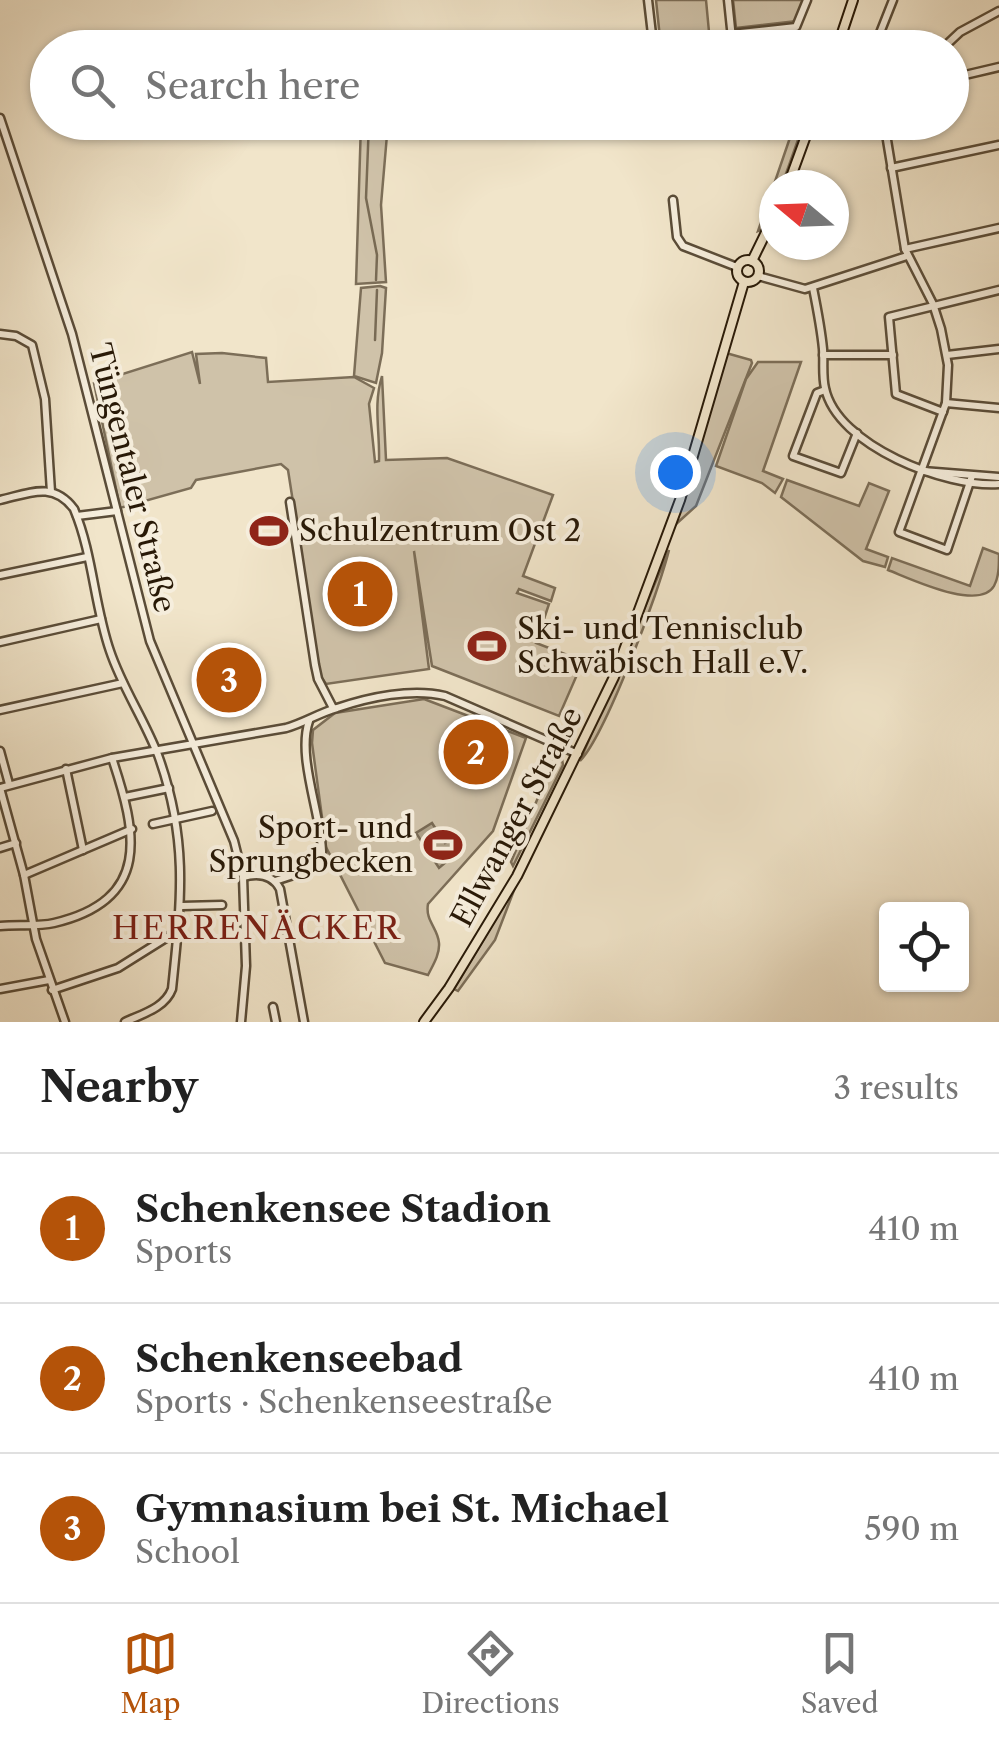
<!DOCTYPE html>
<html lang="en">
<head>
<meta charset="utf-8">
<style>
  :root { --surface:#fff; --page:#f6f6f6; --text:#222; --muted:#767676; --line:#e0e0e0; --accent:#b45309 }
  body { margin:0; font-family:"Libre Caslon Text",serif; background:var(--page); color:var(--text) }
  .controls { position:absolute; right:30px; bottom:30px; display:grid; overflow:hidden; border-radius:10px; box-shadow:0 2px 8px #0004 }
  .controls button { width:90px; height:90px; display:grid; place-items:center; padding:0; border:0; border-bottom:2px solid var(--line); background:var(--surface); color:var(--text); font:50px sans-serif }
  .compass { position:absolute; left:759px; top:170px; width:90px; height:90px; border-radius:50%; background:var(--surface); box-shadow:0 2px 8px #0004; rotate:289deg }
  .you { position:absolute; left:675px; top:472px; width:35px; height:35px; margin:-25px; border:8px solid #fff; border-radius:50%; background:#1a73e8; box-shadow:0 0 0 15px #1a73e833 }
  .badge { display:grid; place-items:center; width:65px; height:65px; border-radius:50%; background:var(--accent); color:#fff; font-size:32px; font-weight:700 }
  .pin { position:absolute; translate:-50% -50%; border:5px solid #fff; box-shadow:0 2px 10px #0006 }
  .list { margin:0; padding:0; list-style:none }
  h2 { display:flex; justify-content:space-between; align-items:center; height:130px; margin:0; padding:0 40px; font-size:42px }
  h2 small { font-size:32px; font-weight:400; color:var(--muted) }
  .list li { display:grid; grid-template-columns:65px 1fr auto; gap:30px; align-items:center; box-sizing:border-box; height:150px; padding:0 40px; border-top:2px solid var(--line) }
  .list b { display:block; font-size:38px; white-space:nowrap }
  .list p { margin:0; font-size:32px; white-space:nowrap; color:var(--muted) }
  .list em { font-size:32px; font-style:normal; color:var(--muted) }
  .icon { flex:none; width:55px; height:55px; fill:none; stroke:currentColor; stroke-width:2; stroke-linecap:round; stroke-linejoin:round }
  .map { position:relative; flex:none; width:999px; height:1022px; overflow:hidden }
  .search { position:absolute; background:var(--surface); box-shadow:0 2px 8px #0004; left:30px; right:30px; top:30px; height:110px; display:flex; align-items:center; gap:25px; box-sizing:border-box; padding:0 35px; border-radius:55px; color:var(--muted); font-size:38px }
  .sheet { height:580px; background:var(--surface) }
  nav { display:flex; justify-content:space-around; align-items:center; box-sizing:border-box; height:140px; border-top:2px solid var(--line); background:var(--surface); font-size:28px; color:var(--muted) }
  nav a { display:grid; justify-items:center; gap:5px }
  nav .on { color:var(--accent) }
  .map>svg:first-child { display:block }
  .green { fill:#cfc2a9; stroke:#7c6e58; stroke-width:2.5 }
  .water { fill:#ada088; stroke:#786a54; stroke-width:2.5 }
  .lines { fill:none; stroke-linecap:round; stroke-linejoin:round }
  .stream { stroke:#786a54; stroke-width:2.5 }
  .minor-casing { stroke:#5a4c38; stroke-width:11 }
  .major-casing { stroke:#281907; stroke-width:12 }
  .minor { stroke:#f6eedd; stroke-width:6 }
  .major { stroke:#f1e5ca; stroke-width:8 }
  .labels { text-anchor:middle; stroke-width:8; stroke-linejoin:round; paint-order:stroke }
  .street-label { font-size:30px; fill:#281907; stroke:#f6eedd }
  .poi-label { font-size:30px; fill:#281907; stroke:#f6eedd; text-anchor:start }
  .neighbourhood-label { font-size:32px; letter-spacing:2.5px; fill:#7a1f14; stroke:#f6eedd }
</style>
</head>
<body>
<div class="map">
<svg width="999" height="1022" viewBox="0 0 999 1022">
  <rect width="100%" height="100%" fill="#f1e5ca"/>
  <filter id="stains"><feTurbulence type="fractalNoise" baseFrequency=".002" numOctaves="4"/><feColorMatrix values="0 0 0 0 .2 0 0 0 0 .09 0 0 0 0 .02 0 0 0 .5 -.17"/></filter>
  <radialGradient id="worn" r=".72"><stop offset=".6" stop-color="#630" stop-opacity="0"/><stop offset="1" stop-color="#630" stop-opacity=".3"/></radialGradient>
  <g class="green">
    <polygon points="656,0 706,0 709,32 660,38"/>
    <polygon points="733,0 804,0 797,21 736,28"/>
    <polygon points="361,123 388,123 381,205 386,282 356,284"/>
    <polygon points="795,123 804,123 782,185 774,185 774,203 763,229 758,231"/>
    <polygon points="380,286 386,288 382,353 376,383 354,376 361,288"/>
    <path d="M192,352L200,384L196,354L222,353L266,358L268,382L354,377L374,388L369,404L375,462L379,461C380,431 373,405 382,376L386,460L447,458L553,495L523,576L555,588L551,601L519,589L517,593L549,604L536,643L583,661L559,716L432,666L414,551L429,669L326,684L320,675L288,470L281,464L196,480L191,488L120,508L94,383Z"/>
    <polygon points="726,353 751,360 752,363 696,506 675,525"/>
    <polygon points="758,362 801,362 763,471 783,479 775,493 762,483 716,466 746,379"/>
    <polygon points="787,480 859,506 869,483 889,491 866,549 888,557 885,567 863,561 781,497"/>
    <path d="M983,548L999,554C999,565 999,577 994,586C979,612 909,578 888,570L892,558L970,586Z"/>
    <path d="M669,550C659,591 606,734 580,761Z"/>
    <path d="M424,699L526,738L493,831L428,904C425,921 438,928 439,943C440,954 433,965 428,975L385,963L326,847L312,743L313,730L335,713Z"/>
    <polygon points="555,757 562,759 563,765 513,866 511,862"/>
    <polygon points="516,885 495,940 458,991 454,989"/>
  </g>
  <polygon class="water" points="432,823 445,843 454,837 464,847 439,868 416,833"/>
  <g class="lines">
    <g class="stream">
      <polyline points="369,122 366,198 377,255 376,280"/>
      <polyline points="375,340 377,290"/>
    </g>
    <g class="minor-casing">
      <g id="minor">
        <polyline points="648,0 653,43"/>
        <polyline points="728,0 733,48"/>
        <polyline points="731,34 796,27 807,0"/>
        <polyline points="653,44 712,37"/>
        <polyline points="874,48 893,0"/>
        <polyline points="943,48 960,32 999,11"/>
        <polyline points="952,71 965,75 999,67"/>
        <polyline points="0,118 72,334 150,641 234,841 243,877 246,966 241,1022"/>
        <polyline points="884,122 905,249 933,304 941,329 948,365 946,403 899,532 947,550 972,476"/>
        <polyline points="891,168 999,145"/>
        <polyline points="673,200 677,237 683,246 737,267"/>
        <polyline points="905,249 999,228"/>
        <polyline points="758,276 805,289 907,256"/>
        <path d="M813,288C817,308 821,328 823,349C824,362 822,376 825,388C837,446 947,488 999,484"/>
        <polyline points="0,334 16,336 32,345 45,399 51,492"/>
        <polyline points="823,355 893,355"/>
        <polyline points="947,355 999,349"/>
        <polyline points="825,390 817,393 793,456 841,473 857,433"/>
        <polyline points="946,403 999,408"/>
        <polyline points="943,412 896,394 889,317 999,290"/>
        <polyline points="923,471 999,477"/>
        <path d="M0,500C30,493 53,481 74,509C93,554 94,605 110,651C122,687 144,719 158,755C189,841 181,901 172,989C165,1008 142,1014 125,1022"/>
        <polyline points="290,502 315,665 318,679 333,708"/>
        <polyline points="77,516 117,511"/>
        <polyline points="0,575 87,557"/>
        <polyline points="0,642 101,619"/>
        <polyline points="0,710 123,683"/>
        <polyline points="0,751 9,784"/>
        <polyline points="66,769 83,850"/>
        <path d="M0,788L112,758L286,728C304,723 319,713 337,708C369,697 412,688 445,696L578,754"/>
        <polyline points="0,788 24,875 36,939 65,1022"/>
        <polyline points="125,797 169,788"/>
        <polyline points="153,824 212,811"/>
        <polyline points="0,848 16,843"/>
        <polyline points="24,875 132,829"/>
        <path d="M243,877C258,873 272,874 280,889L304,1022"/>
        <path d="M275,881L318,867L322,860C324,820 296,759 309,721"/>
        <polyline points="182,906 222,905"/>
        <path d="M0,926C18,924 37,927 54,923C152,900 137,833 112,758"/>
        <polyline points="0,989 49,980"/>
        <polyline points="52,990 118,968 177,931"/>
        <polyline points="273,1007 276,1022"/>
      </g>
    </g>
    <g class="major-casing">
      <g id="major">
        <polyline points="837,48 853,0"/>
        <polyline points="788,185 811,122"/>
        <circle cx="748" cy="271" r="11"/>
        <polyline points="752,261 774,216"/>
        <polyline points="424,1022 449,988 517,876 614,677 680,500 744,282"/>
      </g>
    </g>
    <use href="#minor" class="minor"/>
    <use href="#major" class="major"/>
  </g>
  <defs>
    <g id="stadium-bare" transform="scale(3)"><path d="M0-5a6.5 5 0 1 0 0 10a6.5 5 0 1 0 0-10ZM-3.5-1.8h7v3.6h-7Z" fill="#8f2418" stroke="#f6eedd" stroke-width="2.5" paint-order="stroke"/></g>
  </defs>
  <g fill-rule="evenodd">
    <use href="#stadium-bare" x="269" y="531"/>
    <use href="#stadium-bare" x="487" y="646"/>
    <use href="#stadium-bare" x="443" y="845"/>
  </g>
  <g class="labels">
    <g class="street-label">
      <text transform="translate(132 478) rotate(76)" y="10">Tüngentaler Straße</text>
      <text transform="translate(517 817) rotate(-62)" y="10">Ellwanger Straße</text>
    </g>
    <g class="poi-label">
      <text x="299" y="541">Schulzentrum Ost 2</text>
      <text x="517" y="639">Ski- und Tennisclub<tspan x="517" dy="34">Schwäbisch Hall e.V.</tspan></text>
      <text x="413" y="838" text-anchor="end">Sport- und<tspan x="413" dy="34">Sprungbecken</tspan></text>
    </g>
    <g class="neighbourhood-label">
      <text x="257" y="939">HERRENÄCKER</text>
    </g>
  </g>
  <rect width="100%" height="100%" filter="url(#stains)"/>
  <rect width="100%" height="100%" fill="url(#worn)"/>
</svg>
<div class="controls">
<button><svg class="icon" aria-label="locate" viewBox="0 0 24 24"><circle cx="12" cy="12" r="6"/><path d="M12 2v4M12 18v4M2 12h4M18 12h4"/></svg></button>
</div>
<svg class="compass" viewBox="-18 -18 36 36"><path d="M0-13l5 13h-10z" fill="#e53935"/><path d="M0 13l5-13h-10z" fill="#767676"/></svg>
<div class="you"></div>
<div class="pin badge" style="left:360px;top:594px">1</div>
<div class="pin badge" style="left:476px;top:752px">2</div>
<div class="pin badge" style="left:229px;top:680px">3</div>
<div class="search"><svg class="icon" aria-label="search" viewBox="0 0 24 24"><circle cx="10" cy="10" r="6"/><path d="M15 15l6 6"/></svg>Search here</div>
</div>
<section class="sheet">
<h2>Nearby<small>3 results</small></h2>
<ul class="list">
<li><span class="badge">1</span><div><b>Schenkensee Stadion</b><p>Sports</p></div><em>410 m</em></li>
<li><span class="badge">2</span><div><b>Schenkenseebad</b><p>Sports · Schenkenseestraße</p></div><em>410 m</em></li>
<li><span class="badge">3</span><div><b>Gymnasium bei St. Michael</b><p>School</p></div><em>590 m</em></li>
</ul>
</section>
<nav>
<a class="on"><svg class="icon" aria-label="map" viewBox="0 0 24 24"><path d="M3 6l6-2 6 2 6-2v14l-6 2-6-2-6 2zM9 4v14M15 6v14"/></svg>Map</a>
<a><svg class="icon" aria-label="directions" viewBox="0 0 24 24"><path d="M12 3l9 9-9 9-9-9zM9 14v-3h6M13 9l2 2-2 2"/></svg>Directions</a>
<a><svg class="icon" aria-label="saved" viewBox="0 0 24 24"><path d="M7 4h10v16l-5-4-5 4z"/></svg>Saved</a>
</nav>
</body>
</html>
